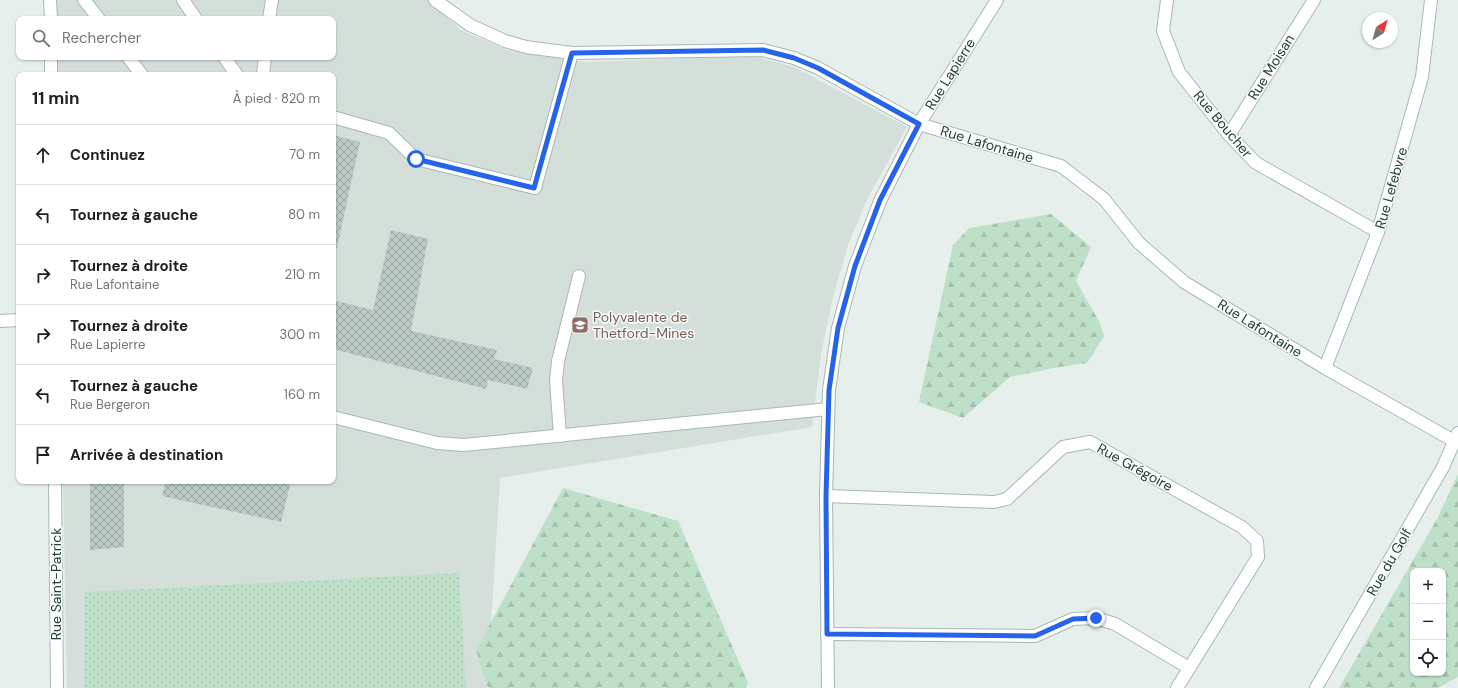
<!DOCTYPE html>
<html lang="fr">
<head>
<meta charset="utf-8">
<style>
  :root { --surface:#fff; --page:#f6f6f6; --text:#202124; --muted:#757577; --line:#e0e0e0 }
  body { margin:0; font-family:"DM Sans",sans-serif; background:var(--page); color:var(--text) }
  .controls { position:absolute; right:12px; bottom:12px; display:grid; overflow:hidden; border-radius:8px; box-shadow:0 1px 3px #0004 }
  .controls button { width:36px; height:36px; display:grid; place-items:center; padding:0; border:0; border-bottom:1px solid var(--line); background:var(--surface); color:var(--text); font:20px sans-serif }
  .compass { position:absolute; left:1362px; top:12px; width:36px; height:36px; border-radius:50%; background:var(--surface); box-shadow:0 1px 3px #0004; rotate:37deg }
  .stop { position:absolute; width:12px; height:12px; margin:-9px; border:3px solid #2563eb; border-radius:50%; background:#fff }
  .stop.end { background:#2563eb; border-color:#fff; box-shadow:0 1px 4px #0008 }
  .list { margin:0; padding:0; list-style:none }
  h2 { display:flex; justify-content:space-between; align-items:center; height:52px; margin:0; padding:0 16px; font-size:17px }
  h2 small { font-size:13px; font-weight:400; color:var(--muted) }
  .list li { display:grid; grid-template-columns:26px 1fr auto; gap:12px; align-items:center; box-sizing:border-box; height:60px; padding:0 16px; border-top:1px solid var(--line) }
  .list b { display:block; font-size:15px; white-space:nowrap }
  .list p { margin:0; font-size:13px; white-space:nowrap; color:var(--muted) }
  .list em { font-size:13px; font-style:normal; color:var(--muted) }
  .icon { flex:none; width:22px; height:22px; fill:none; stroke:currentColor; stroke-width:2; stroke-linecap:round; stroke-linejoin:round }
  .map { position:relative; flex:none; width:1458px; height:688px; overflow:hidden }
  .search { position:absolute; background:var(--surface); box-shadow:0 1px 3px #0004; left:16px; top:16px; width:320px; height:44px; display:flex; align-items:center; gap:10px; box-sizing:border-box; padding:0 14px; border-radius:8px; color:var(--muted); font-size:15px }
  .panel { position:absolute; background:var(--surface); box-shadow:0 1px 3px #0004; left:16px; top:72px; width:320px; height:412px; border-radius:8px }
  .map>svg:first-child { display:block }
  .built { fill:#d4dfda }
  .grass { fill:url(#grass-dots) }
  .forest { fill:url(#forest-firs); fill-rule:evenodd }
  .building { fill:url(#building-cross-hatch) }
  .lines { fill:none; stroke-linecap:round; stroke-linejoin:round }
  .minor-casing { stroke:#a8b8b2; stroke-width:14 }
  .minor { stroke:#fff; stroke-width:12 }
  .route { stroke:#2563eb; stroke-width:5 }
  .labels { text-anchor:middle; stroke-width:3; stroke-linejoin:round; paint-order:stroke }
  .street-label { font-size:14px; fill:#24423a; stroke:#f7fbf9 }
  .education-label { font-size:14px; fill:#785e54; stroke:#f7fbf9; text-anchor:start }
</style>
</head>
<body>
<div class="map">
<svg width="1458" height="688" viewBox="0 0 1458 688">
  <defs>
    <pattern id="grass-dots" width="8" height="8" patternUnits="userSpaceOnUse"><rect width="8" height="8" fill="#bfe0c8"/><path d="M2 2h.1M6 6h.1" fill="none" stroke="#a4c1ad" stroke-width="1.8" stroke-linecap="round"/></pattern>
    <pattern id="forest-firs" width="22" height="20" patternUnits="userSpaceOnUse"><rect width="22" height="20" fill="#bfe0c8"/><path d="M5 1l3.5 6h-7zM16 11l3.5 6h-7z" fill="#a4c1ad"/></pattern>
    <pattern id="building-cross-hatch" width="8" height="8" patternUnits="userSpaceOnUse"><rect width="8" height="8" fill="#bbcac4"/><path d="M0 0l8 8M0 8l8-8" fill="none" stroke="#98a6a0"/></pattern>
  </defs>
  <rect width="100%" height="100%" fill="#e6efeb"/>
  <polygon class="built" points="53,0 427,0 461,30 509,51 586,62 754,56 794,67 907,127 868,198 849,242 833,297 821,354 812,427 500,478 487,688 67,688 63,481 333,481 333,75 54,75 54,57 333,57 333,19 53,19"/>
  <polygon class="grass" points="459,573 466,688 84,688 85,592"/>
  <g class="forest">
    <polygon points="1051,214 1091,247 1076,281 1100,323 1104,336 1087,363 1059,367 1010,377 963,418 919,402 953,245 969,228"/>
    <path d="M1458,474V677L1438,688H1339L1437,519ZM1413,571H1443V673H1413Z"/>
    <polygon points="563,488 678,521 748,683 746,688 488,688 476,650"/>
  </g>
  <g class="building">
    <polygon points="333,135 360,142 337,248 333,247"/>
    <polygon points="391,230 428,239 411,331 497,350 494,359 533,368 527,389 488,380 486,389 333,349 333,300 373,310"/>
    <polygon points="90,481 124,481 124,547 90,550"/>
    <polygon points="166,481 291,481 281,522 162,496"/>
  </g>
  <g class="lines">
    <g class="minor-casing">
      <g id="minor">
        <polyline points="50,0 51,19"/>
        <polyline points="84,0 99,19"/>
        <polyline points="183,0 196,19"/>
        <polyline points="435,0 470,25 505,41 526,47 572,53 763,50 794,58 818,68 919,124 1061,166 1104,199 1139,243 1184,282 1325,368 1454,441"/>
        <polyline points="1167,0 1163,31 1179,72 1229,135 1256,163 1378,232"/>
        <polyline points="269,19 272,0"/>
        <polyline points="51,57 51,75"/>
        <polyline points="128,57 142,75"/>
        <polyline points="224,57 237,75"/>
        <polyline points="263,75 265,57"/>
        <polyline points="333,117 389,133 416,159 535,188 572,53"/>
        <polyline points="1229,135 1314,0"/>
        <polyline points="0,321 19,320"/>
        <polyline points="1325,368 1378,232 1422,77 1431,0"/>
        <polyline points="333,417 437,443 464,445 828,409"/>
        <polyline points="560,436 556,380 558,361 579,276"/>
        <polyline points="55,481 57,688"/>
        <polyline points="826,496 994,502 1007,499 1063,447 1090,442 1242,527 1257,541 1258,557 1177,688"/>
        <polyline points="827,634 1035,636 1073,619 1096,618 1115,624 1189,668"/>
        <polyline points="828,688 826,496 829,390 838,328 855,266 880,201 919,124 997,0"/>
        <polyline points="1316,688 1412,521 1443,467 1458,433"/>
      </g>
    </g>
    <use href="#minor" class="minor"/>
  </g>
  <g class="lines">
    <polyline class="route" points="416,159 534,188 572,53 763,50 794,58 818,68 919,124 880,200 855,266 838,328 829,390 826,496 827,634 1035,636 1073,619 1096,618"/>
  </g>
  <defs>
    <g id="school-square" transform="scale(0.9)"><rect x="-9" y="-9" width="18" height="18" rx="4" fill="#8d6e63" stroke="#f7fbf9"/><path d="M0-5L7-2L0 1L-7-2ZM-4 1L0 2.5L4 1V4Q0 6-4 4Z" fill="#fff"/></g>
  </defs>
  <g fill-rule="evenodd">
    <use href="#school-square" x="580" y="325"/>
  </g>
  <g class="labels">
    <g class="street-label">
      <text transform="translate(1271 67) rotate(-58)" y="5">Rue Moisan</text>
      <text transform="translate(950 74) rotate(-58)" y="5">Rue Lapierre</text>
      <text transform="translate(1223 124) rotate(50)" y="5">Rue Boucher</text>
      <text transform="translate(987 144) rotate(17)" y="5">Rue Lafontaine</text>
      <text transform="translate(1391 188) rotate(-74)" y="5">Rue Lefebvre</text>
      <text transform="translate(1260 328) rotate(32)" y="5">Rue Lafontaine</text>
      <text transform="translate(1135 467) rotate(29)" y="5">Rue Grégoire</text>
      <text transform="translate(1389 562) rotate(-60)" y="5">Rue du Golf</text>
      <text transform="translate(56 584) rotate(-90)" y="5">Rue Saint-Patrick</text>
    </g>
    <g class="education-label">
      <text x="593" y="322">Polyvalente de<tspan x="593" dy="16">Thetford-Mines</tspan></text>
    </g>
  </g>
</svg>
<div class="controls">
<button>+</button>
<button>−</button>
<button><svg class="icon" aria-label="locate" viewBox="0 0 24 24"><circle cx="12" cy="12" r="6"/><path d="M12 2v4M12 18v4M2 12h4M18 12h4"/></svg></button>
</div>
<svg class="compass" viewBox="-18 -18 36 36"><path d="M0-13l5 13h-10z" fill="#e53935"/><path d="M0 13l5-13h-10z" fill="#757577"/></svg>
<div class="stop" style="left:416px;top:159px"></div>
<div class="stop end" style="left:1096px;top:618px"></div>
<div class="search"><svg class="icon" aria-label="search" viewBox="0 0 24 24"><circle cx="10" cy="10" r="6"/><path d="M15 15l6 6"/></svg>Rechercher</div>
<section class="panel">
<h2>11 min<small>À pied · 820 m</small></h2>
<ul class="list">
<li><svg class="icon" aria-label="ahead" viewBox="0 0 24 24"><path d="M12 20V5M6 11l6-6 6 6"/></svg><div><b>Continuez</b></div><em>70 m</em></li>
<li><svg class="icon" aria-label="left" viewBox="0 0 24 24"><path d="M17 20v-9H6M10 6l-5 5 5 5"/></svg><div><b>Tournez à gauche</b></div><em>80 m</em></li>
<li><svg class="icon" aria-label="right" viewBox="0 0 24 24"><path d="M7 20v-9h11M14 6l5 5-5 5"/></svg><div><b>Tournez à droite</b><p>Rue Lafontaine</p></div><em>210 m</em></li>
<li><svg class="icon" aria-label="right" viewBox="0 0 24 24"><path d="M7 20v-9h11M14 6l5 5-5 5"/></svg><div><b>Tournez à droite</b><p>Rue Lapierre</p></div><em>300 m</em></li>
<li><svg class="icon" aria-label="left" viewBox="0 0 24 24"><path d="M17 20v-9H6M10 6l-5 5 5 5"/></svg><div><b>Tournez à gauche</b><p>Rue Bergeron</p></div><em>160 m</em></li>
<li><svg class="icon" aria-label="arrive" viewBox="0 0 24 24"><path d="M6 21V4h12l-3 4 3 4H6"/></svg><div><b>Arrivée à destination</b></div></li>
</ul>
</section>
</div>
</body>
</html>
